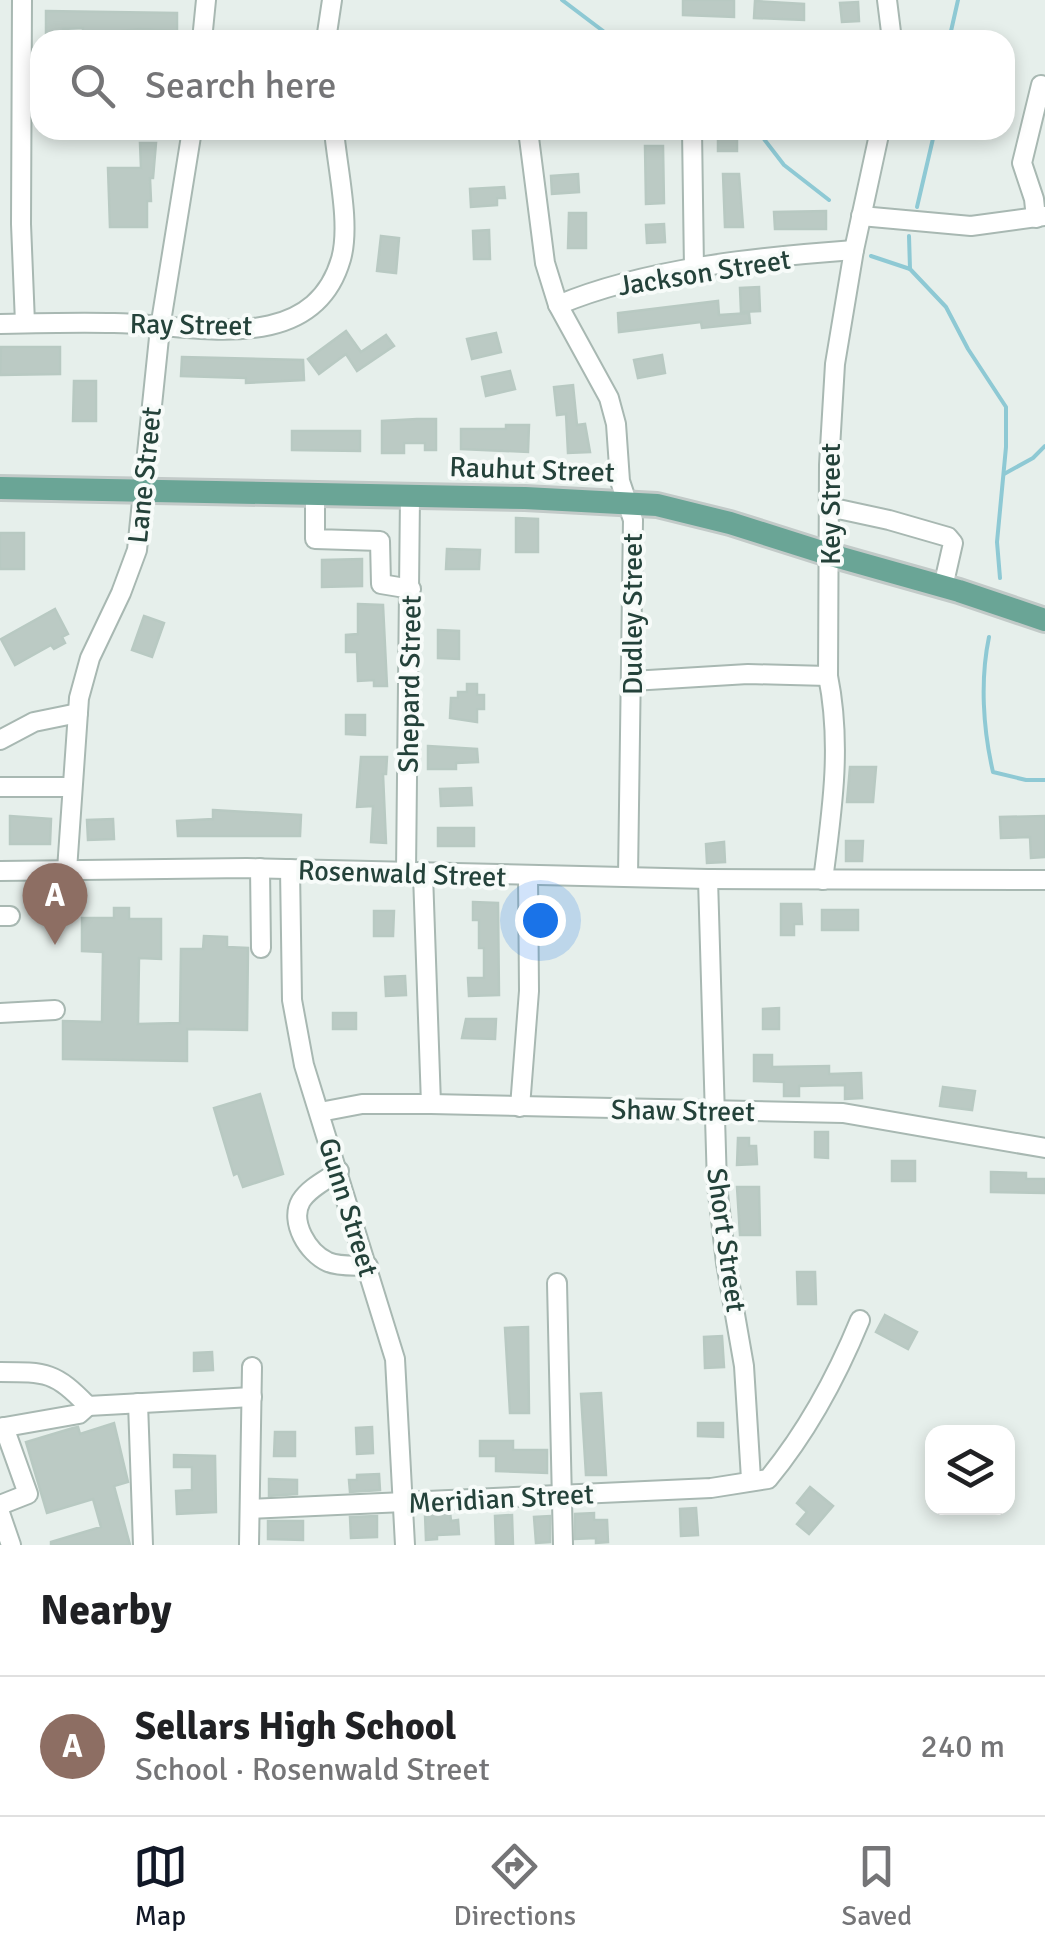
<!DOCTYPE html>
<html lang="en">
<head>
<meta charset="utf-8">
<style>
  :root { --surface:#fff; --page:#f6f6f6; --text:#202124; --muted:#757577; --line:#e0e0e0; --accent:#111827 }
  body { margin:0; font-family:Signika,sans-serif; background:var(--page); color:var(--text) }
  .controls { position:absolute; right:30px; bottom:30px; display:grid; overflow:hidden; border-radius:20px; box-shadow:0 5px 15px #0003 }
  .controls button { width:90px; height:90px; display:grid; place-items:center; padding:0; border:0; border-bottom:2px solid var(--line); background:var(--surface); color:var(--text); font:50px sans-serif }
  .you { position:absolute; left:540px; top:920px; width:35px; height:35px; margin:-25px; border:8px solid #fff; border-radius:50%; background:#1a73e8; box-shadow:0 0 0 15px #1a73e833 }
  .badge { display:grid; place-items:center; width:65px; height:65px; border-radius:50%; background:var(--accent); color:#fff; font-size:32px; font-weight:700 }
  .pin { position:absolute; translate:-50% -82px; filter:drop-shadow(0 2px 5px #0008) }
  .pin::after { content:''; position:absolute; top:52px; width:35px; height:30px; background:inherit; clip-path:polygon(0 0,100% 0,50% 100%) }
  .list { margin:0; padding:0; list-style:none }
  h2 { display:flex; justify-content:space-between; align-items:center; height:130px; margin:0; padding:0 40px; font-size:42px }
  h2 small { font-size:32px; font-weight:400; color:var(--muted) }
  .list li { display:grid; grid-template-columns:65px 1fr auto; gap:30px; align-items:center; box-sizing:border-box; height:140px; padding:0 40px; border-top:2px solid var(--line) }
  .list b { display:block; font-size:38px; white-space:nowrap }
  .list p { margin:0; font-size:32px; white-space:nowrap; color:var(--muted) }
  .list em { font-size:32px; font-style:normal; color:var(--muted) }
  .icon { flex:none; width:55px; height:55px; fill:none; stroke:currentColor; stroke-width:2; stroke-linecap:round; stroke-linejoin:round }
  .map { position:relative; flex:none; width:1045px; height:1545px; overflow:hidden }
  .search { position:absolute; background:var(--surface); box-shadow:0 5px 15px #0003; left:30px; right:30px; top:30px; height:110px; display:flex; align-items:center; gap:25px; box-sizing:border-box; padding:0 35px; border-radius:30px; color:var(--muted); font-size:38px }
  .sheet { height:270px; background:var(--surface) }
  nav { display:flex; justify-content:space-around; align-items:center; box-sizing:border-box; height:140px; border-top:2px solid var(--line); background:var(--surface); font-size:28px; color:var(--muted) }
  nav a { display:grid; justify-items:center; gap:5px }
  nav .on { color:var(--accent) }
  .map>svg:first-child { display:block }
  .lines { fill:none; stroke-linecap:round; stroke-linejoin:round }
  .stream { stroke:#8ec9d4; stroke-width:4 }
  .building { fill:#bbcac4; stroke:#b8c9c2; stroke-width:2.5 }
  .minor-casing { stroke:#a8b8b2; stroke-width:22 }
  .major-casing { stroke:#c2cac8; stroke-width:28 }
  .minor { stroke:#fff; stroke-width:18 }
  .major { stroke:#6aa596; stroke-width:22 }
  .labels { text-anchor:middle; stroke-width:8; stroke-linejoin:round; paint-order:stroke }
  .street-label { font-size:28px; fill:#24423a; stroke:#f7fbf9 }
</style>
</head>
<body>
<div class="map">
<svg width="1045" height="1545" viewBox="0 0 1045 1545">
  <rect width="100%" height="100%" fill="#e6efeb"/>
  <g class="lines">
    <g class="stream">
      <polyline points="562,0 615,40"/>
      <polyline points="949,40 958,0"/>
      <polyline points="757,130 784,165 829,200"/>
      <polyline points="917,207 935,130"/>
      <polyline points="909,236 910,269 946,307 968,349 1006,407 1006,447 997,542 1000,578"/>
      <polyline points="871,256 910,269"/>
      <polyline points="1004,474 1033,458 1045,446"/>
      <path d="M989,637C980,680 983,729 993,772L1026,780H1045"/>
    </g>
  </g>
  <g class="building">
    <polygon points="683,0 734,0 734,17 683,15"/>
    <polygon points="755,1 804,4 804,20 754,18"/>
    <polygon points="858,2 859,21 842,22 840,3"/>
    <polygon points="46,11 177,13 177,31 140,29 83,35 83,28 63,29 63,40 46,40"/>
    <rect x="718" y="134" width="19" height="17"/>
    <polygon points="140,143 156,143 153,178 150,178 151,201 147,201 147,227 110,227 108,168 141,168"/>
    <polygon points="645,146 663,146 664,203 646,204"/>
    <polygon points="578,174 579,192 552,194 551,176"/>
    <polygon points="723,174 739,174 743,227 725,227"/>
    <polygon points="504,187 505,198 497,198 497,205 471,207 470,189"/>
    <polygon points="826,211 826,229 775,229 774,212"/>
    <polygon points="569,213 586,213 586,248 568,248"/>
    <polygon points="664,224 665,242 647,243 646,225"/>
    <polygon points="489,230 490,259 474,259 473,231"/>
    <polygon points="381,236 399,238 396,273 377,271"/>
    <polygon points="759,287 760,311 741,312 740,288"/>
    <polygon points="718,301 719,315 749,313 750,323 702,328 701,322 619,332 618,313"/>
    <polygon points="346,331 361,352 386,335 394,346 357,371 346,354 319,374 308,359"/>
    <polygon points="496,333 501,352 472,359 467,339"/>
    <polygon points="1,347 60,347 60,374 0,375"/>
    <polygon points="662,355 665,373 638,378 634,360"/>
    <polygon points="182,357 303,360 304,380 246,383 246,378 181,376"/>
    <polygon points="510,371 515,389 486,396 482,377"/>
    <polygon points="74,381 96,381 96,421 73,421"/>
    <polygon points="573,385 577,425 585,424 590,452 568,453 566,414 557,415 554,387"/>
    <polygon points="417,419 436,419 436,450 425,450 425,443 404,443 404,453 382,453 382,421"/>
    <polygon points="506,425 529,425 528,452 461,449 461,429 506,429"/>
    <polygon points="292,431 360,431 360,451 292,450"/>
    <polygon points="516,518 538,519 538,552 516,552"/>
    <rect x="0" y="533" width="24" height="36"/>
    <polygon points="447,549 480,550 479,569 446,569"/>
    <polygon points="362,559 362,586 322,587 322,560"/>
    <polygon points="358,604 383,605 387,686 374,686 374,680 358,681 357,652 346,652 346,635 358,634"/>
    <polygon points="55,609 68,634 62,637 65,643 54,649 51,645 15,665 1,639"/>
    <polygon points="144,616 164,623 152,657 132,650"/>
    <polygon points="438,630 459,631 459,659 438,658"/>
    <polygon points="467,684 477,684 477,695 484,695 484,709 477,709 477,722 450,718 451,698 458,698 458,692 467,692"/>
    <polygon points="346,715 365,715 365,735 346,734"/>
    <polygon points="428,746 477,749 478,762 456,763 456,769 428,769"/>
    <polygon points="361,757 387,757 386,774 383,774 386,843 371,842 373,806 357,807"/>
    <polygon points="850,767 876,767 873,802 847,802"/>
    <polygon points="471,788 472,805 441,806 440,789"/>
    <polygon points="213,810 301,815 300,836 178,836 177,821 213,819"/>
    <polygon points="10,816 51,819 50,844 10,844"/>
    <polygon points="1045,816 1045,857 1031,858 1030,837 1001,838 1000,817"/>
    <polygon points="113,819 114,839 88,840 87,820"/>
    <rect x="438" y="828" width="36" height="18"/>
    <polygon points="846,841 863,841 862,861 846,861"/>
    <polygon points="724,842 725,862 707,863 706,844"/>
    <polygon points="473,902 498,903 499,995 469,996 468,978 484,978 484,948 479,948 479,920 473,920"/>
    <polygon points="781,904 801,904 802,924 794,924 794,935 781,935"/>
    <polygon points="114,908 129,908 129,919 161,919 161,959 139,958 138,1024 180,1023 181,949 203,949 204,936 227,937 227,947 248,948 247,1030 187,1029 187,1061 63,1059 63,1021 102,1022 103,952 82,951 82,918 114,918"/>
    <rect x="822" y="910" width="36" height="20"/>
    <polygon points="374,911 394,911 393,936 374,936"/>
    <polygon points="405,976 406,995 386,996 385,977"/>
    <polygon points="779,1008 779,1029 763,1029 763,1009"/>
    <rect x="333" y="1013" width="23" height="16"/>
    <polygon points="466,1019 496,1019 495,1039 462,1038"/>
    <polygon points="754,1055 772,1055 772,1067 829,1066 829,1074 861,1073 862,1098 845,1099 845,1085 799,1086 799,1096 784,1096 784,1082 754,1081"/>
    <polygon points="943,1087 975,1091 972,1110 940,1106"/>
    <polygon points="260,1094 283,1174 243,1187 238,1173 234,1175 214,1108"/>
    <polygon points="815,1132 828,1132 828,1158 815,1157"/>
    <polygon points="738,1138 749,1138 749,1146 756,1146 757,1164 737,1165"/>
    <rect x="892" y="1161" width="23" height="20"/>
    <polygon points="991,1172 1026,1173 1026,1179 1045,1179 1045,1193 991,1192"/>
    <polygon points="737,1187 759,1187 760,1235 740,1235"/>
    <polygon points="797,1272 815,1272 816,1304 798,1304"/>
    <polygon points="885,1315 917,1332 908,1349 876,1332"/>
    <polygon points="528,1327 529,1413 510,1413 505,1328"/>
    <polygon points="722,1336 724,1367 705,1368 704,1337"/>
    <polygon points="212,1352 213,1370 194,1371 194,1353"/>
    <polygon points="601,1393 606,1475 586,1475 581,1394"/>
    <polygon points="114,1423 128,1482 114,1486 130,1545 51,1545 51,1542 101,1527 93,1499 47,1513 26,1442 73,1428 78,1427 80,1434"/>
    <polygon points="698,1423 723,1423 723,1437 698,1436"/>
    <polygon points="372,1427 373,1453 357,1454 356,1428"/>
    <polygon points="275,1432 295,1432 295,1456 274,1456"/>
    <polygon points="480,1441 513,1441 513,1450 547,1450 547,1473 496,1471 496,1456 480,1456"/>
    <polygon points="174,1455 215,1456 216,1512 177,1514 176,1491 192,1490 192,1467 174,1467"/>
    <polygon points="379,1474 380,1490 350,1492 349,1480 357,1480 357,1475"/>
    <polygon points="269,1479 297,1480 297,1494 269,1496"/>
    <polygon points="810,1487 833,1506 809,1534 797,1524 807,1512 797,1503"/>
    <polygon points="696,1508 698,1535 681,1536 680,1509"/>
    <polygon points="450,1512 451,1521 458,1520 459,1534 437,1535 437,1539 426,1540 425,1514"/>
    <polygon points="594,1513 594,1520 607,1520 608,1542 596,1543 596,1538 575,1539 575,1514"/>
    <polygon points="512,1515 513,1545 496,1545 495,1516"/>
    <polygon points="377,1516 377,1537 351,1538 350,1517"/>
    <polygon points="550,1516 550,1542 536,1543 534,1517"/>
    <polygon points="268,1521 303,1521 303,1540 268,1539"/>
  </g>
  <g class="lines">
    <g class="minor-casing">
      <g id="minor">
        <polyline points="22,0 21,224 25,323"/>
        <polyline points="887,0 892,40"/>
        <polyline points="202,40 206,0"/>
        <polyline points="326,40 332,0"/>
        <polyline points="528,130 545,263 558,305 609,398 616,424 620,481 633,520 628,877"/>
        <polyline points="692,130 694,269"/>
        <polyline points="861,216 971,226 1045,216"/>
        <polyline points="1036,218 1034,199 1022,163 1041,85"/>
        <path d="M558,305C647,268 758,257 854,250"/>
        <path d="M0,324C38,323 77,322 114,323C191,324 312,359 341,259C351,224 337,167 334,130"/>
        <polyline points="315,495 315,539 380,541 381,584 411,589"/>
        <polyline points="829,507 889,520 948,537 953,543 943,587"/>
        <polyline points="632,681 748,674 828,676"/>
        <polyline points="0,740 34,722 78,713"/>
        <polyline points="0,787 72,787"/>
        <polyline points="260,868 261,948"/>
        <polyline points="290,869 292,1000 304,1065 395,1359 405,1545"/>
        <polyline points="67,870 79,698 90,658 121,593 137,550 160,328 192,130"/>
        <polyline points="0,871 247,868 708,879 1045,880"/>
        <polyline points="406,872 410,496"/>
        <polyline points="423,874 431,1104"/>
        <polyline points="708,879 717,1185 726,1263 744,1366 751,1479"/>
        <path d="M823,880C832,811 842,745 828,676L829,465L835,364L854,250L880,130"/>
        <polyline points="0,916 10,916"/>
        <polyline points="0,1013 55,1010"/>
        <polyline points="520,1107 529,991 528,876"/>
        <polyline points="320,1112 362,1104 431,1104 843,1113 1045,1148"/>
        <path d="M339,1171C326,1180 309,1188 301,1201C289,1222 308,1253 328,1262C340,1267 355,1265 368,1266"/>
        <polyline points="557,1283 563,1545"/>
        <path d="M0,1372C47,1372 55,1372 88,1406L252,1397"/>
        <polyline points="138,1403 143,1545"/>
        <polyline points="0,1428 79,1414 88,1406"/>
        <polyline points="0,1505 28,1494 4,1427"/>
        <path d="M250,1509L711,1488L768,1479C806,1433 837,1376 860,1320"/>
        <polyline points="0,1513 11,1545"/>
        <polyline points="249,1545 252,1367"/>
      </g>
    </g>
    <g class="major-casing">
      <polyline id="major" points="0,488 525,498 657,505 730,523 831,555 959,591 1045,620"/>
    </g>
    <use href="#minor" class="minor"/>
    <use href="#major" class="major"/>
  </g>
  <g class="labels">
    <g class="street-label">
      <text transform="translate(704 272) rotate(-9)" y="10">Jackson Street</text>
      <text transform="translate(191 324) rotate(1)" y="10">Ray Street</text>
      <text transform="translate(532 469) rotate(2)" y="10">Rauhut Street</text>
      <text transform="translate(144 475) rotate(-84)" y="10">Lane Street</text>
      <text transform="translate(830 504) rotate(-90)" y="10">Key Street</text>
      <text transform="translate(632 614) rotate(-90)" y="10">Dudley Street</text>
      <text transform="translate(409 684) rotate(-89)" y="10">Shepard Street</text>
      <text transform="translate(402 873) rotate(2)" y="10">Rosenwald Street</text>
      <text transform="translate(683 1110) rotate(1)" y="10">Shaw Street</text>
      <text transform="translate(349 1207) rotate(73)" y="10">Gunn Street</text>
      <text transform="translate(727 1240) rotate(82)" y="10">Short Street</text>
      <text transform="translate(501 1498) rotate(-3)" y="10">Meridian Street</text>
    </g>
  </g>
</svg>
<div class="controls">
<button><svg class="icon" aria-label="layers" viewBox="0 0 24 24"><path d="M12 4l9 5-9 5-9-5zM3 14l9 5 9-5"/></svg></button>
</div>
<div class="you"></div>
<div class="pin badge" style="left:55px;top:945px;background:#8d6e63">A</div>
<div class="search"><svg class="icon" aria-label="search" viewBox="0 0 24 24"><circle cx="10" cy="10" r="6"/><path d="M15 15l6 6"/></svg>Search here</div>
</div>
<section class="sheet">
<h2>Nearby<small></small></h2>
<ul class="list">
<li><span class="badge" style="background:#8d6e63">A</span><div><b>Sellars High School</b><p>School · Rosenwald Street</p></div><em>240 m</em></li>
</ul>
</section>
<nav>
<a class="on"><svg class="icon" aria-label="map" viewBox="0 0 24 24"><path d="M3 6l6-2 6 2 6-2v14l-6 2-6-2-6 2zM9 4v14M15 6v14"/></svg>Map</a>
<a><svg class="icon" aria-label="directions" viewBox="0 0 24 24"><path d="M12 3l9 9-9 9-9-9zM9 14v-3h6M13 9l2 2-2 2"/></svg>Directions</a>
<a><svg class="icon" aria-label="saved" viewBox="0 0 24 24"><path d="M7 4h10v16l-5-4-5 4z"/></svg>Saved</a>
</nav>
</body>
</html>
